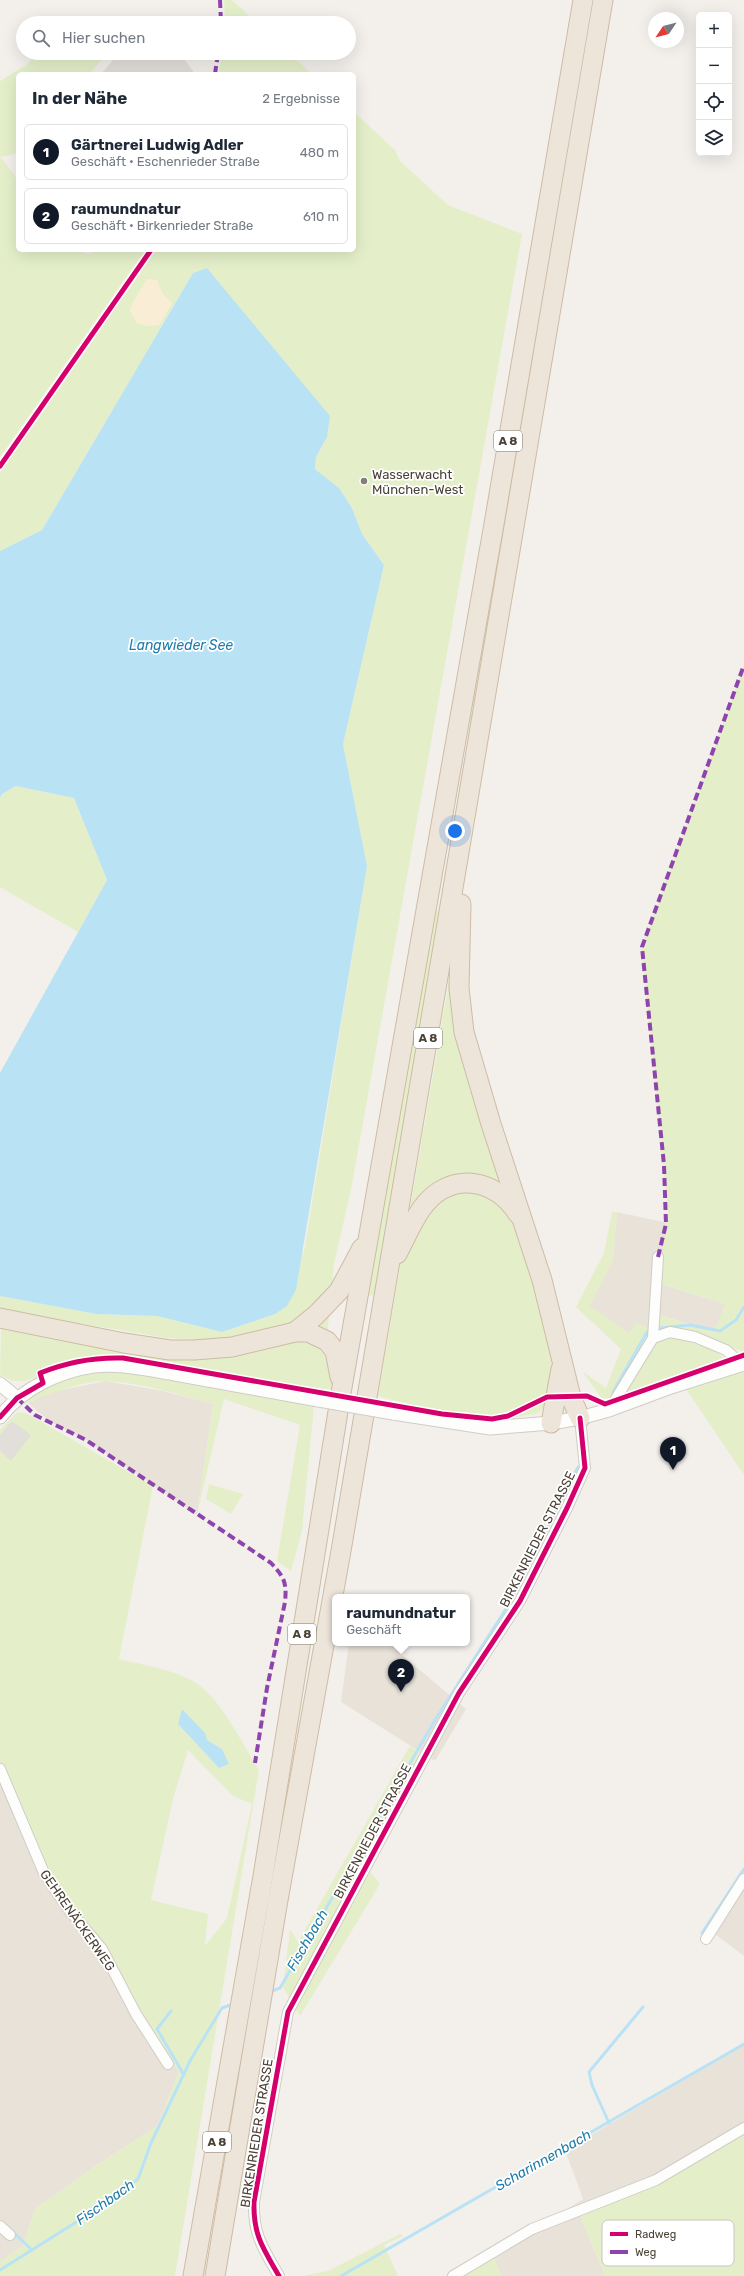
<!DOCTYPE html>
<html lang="de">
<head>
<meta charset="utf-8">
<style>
  :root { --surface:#fff; --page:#f6f6f7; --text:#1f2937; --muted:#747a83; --line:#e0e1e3; --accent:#111827 }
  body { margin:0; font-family:Rubik,sans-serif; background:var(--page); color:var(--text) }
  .controls { position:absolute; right:12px; top:12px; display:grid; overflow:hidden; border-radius:6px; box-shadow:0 4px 16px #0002 }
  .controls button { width:36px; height:36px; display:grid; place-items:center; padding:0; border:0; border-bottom:1px solid var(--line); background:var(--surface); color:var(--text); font:20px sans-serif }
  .compass { position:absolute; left:648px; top:12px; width:36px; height:36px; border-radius:50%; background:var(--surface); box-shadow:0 4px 16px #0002; rotate:235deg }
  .you { position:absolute; left:455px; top:831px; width:14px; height:14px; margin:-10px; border:3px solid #fff; border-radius:50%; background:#1a73e8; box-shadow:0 0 0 6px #1a73e833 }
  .badge { display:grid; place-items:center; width:26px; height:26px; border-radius:50%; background:var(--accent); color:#fff; font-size:13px; font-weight:700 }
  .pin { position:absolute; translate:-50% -33px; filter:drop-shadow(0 1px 2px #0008) }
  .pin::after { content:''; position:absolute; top:21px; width:14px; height:12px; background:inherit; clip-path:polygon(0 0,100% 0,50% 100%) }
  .popup { position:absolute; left:332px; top:1594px; width:138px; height:52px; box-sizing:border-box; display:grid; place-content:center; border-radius:6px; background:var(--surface); filter:drop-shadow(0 1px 3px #0005); font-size:13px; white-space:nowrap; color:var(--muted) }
  .popup b { font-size:15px; color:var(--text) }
  .popup::after { content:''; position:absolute; left:50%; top:100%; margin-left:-8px; border:8px solid transparent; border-top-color:var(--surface) }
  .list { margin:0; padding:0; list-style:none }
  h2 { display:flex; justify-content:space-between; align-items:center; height:52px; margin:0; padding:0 16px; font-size:17px }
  h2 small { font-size:13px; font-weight:400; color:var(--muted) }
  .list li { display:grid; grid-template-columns:26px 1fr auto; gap:12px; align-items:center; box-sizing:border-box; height:56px; margin:0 8px 8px; padding:0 8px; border:1px solid var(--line); border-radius:6px }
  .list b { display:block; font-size:15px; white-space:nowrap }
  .list p { margin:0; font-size:13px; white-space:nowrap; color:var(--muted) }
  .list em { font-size:13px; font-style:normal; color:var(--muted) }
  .icon { flex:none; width:22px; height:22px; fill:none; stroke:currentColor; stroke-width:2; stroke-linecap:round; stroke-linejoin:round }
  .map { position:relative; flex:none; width:744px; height:2276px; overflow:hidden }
  .search { position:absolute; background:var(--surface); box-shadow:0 4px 16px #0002; left:16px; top:16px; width:340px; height:44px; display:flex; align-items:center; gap:10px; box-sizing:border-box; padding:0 14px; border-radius:22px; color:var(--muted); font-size:15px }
  .panel { position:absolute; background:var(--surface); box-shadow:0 4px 16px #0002; left:16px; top:72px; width:340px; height:180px; border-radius:6px }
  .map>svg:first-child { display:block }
  .residential { fill:#e8e2d9 }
  .green { fill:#e4efca; fill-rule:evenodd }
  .sand { fill:#f9eed5 }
  .parking { fill:#e2dfdb }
  .water { fill:#b9e3f5 }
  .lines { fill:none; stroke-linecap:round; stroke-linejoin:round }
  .stream { stroke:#b9e3f5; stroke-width:3 }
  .minor-casing { stroke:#d0ccc8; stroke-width:12 }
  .tertiary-casing { stroke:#d0ccc8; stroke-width:15 }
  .motorway-casing { stroke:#cebba4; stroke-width:21 }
  .minor { stroke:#fdfdfc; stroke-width:10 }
  .tertiary { stroke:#fdfdfc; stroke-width:13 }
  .motorway { stroke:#ede5da; stroke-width:19 }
  .tertiary-bridge-casing { stroke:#d0ccc8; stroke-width:15; stroke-linecap:butt }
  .tertiary-bridge { stroke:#fdfdfc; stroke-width:13 }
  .quiet { stroke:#8e44ad; stroke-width:4; stroke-dasharray:8 4; stroke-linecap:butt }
  .cycleway-casing { stroke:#fff; stroke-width:8 }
  .cycleway { stroke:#d6006c; stroke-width:5 }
  .poi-dot { fill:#867e76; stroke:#fff; stroke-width:1.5 }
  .labels { text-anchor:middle; stroke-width:3.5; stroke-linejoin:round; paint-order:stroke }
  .shield { fill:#fff; stroke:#817a72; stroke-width:1 }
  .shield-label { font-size:12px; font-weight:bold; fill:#4b4136 }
  .poi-label { font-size:13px; fill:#4b4136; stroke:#fff; text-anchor:start }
  .street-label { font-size:13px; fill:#4b4136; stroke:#fff }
  .water-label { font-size:14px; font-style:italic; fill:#1f7cab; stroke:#fff }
  .key { fill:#fff; stroke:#c9c6c3; stroke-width:1 }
  .key-label { font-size:11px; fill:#4b4136 }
</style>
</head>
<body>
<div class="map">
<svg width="744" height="2276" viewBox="0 0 744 2276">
  <rect width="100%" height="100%" fill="#f3f0ec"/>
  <g class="residential">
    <polygon points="617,1212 668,1223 658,1283 725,1304 715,1332 653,1313 649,1328 629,1334 589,1306 613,1260"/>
    <polygon points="106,1381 163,1391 213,1404 197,1515 86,1440 52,1423 28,1403 51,1392"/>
    <polygon points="349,1643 388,1643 466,1709 435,1761 341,1702"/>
    <polygon points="0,1763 14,1794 138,2012 179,2072 157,2126 94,2167 35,2209 23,2245 0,2262"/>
    <polygon points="744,1878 744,1956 711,1931"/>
    <polygon points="744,2045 744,2133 659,2184 580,2215 605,2276 501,2276 493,2256 583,2199 565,2150"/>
  </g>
  <g class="green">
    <polygon points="224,0 232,0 257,23 225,23"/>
    <polygon points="589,0 594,0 531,368 474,724 466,723"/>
    <polygon points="38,53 106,54 90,74 18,74 18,153 1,157 18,181 18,250 73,250 88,254 99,250 145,250 0,457 0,81 26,65"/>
    <polygon points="222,53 289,53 312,74 219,74"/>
    <polygon points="354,112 395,150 400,161 448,205 522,234 351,1190 334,1264 326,1349 334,1372 332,1389 294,1392 123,1361 58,1369 25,1381 13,1381 0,1375 1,1327 99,1342 214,1341 167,1338 0,1310 0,1296 96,1314 157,1316 222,1332 275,1314 304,1251 367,866 343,744 384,565 362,534 352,508 339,488 315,469 316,457 327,437 193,273 42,530 0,551 0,473 156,250 354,250"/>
    <polygon points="744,665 744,1350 741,1351 695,1336 649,1337 615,1397 602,1399 582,1371 606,1388 621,1349 576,1307 604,1253 612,1212 617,1212 613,1260 590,1306 629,1333 636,1323 649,1328 652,1313 714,1332 725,1304 658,1283 668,1213 641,948"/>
    <polygon points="16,786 74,798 107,880 78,932 0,887 0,798 2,794"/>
    <polygon points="431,909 442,912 377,1296 365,1295"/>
    <polygon points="454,952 458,1019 553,1330 555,1358 549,1399 539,1413 496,1421 465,1419 378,1396"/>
    <polygon points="675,1337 713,1350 726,1359 623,1397 655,1340"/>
    <path d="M97,1370L126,1371L314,1406L302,1531L291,1571L277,1561L300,1425L224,1399L197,1515L213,1404C179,1395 143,1383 107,1381C87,1380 46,1394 28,1403L30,1395L69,1376Z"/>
    <polygon points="744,1370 744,1475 686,1389"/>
    <path d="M17,1412L26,1413L153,1486L119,1659C143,1665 171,1669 193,1681C220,1696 243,1745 259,1770L175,2276H0V2262L23,2245L35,2209L94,2167L157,2126L179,2072L54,1886L0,1763V1430ZM183,1710L207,1740L222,1749L229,1764L219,1768L178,1724ZM188,1750L233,1796L252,1804L227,1918L205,1946L208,1914L151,1900L173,1799Z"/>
    <polygon points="209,1484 243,1494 231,1514 206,1499"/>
    <polygon points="410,1746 422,1753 362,1862 380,1884 300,2016 283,1987 290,1929 298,1942"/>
    <polygon points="744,2133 744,2276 605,2276 580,2215 659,2184"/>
    <polygon points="400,2234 403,2236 384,2245 398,2276 302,2276 328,2271"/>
    <polygon points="493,2256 501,2276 460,2276"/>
  </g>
  <polygon class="sand" points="147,279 157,280 162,293 172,303 159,325 147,326 137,323 130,311 133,302"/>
  <g class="parking">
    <polygon points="119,53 180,53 195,74 101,74"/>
    <polygon points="12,1421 31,1435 11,1461 0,1451 0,1435"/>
  </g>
  <g class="water">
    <polygon points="207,268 330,416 327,437 316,457 315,469 339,488 352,508 362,534 384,565 343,744 367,866 296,1290 287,1306 275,1314 222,1332 157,1316 96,1314 0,1296 0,1073 107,880 74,798 16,786 2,794 0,798 0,551 42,530 193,273"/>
    <polygon points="182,1709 205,1733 207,1740 222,1749 229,1764 219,1768 178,1724"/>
  </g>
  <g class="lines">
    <g class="stream">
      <polyline points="660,1328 690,1325 720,1331 736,1320 744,1307"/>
      <polyline points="613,1392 647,1332"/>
      <polyline points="702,1933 744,1869"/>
      <polyline points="269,1992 280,1988 435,1720 509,1604 578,1467"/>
      <polyline points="171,2011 157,2029 184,2075"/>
      <polyline points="609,2123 592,2085 589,2072 643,2007"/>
      <polyline points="13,2232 32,2250"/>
      <polyline points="0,2270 94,2211 138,2179 151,2143 191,2059 222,2008 233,2004"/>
      <polyline points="341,2276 744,2044"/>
    </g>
    <g class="minor-casing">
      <g id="minor">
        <polyline points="653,1338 658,1257"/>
        <polyline points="609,1410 653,1338 670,1332 695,1337 726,1350 735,1358 738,1366"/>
        <polyline points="0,1769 44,1873 69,1910 102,1949 136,2014 168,2064"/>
        <polyline points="706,1939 744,1879"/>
        <polyline points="0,2226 10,2235"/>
        <path d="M279,2276C263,2248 253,2235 254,2202L288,2012L459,1693L520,1601L567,1508L585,1468L580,1418"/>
        <polyline points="453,2276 532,2229 656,2180 744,2128"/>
      </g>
    </g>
    <g class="tertiary-casing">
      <g id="tertiary">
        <polyline points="0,1384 17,1398"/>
        <polyline points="393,1413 490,1428 551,1423 580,1418 609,1410 671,1387 744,1364"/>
        <path d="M0,1417C22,1389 58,1371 94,1366C121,1363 149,1370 175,1374C221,1382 267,1391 313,1399"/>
      </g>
    </g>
    <g class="motorway-casing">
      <g id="motorway">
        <polyline points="461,904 459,988 464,1032 491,1124 542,1280 571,1397 580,1418"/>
        <path d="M397,1254C405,1239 412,1222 422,1208C449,1171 495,1177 518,1214"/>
        <polyline points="0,1318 124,1343 170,1350 194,1350 232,1347 295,1332 308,1332 327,1341 335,1351 340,1377"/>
        <polyline points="295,1332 316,1315 339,1291 362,1248"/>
        <polyline points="551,1423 561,1369"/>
        <polyline points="193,2276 263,1876 341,1393 494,524 583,0"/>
        <polyline points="215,2276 278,1900 341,1551 603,0"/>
      </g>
    </g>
    <use href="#minor" class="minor"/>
    <use href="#tertiary" class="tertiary"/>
    <use href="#motorway" class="motorway"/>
    <g class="tertiary-bridge-casing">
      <polyline id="tertiary-bridge" points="313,1399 393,1413"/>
    </g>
    <use href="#tertiary-bridge" class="tertiary-bridge"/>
    <g class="quiet">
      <polyline points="220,0 221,23"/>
      <polyline points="215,74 218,53"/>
      <polyline points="658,1257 666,1224 664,1165 642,947 744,665"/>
      <path d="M17,1398L35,1415L86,1440L271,1563C284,1577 287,1582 285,1602L267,1688L255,1763"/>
    </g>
    <g class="cycleway-casing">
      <g id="cycleway">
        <polyline points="0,466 151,250"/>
        <path d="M0,1417L17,1398L43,1383L40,1373C67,1362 93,1357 123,1358L442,1414L492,1419L508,1416L547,1397L587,1396L605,1404L744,1355"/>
        <path d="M279,2276C263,2248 253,2235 254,2202L288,2012L459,1693L520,1601L567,1508L585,1468L580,1418"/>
      </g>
    </g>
    <use href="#cycleway" class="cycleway"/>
  </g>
  <circle class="poi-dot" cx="364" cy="481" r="4"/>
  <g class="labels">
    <g class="shield">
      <rect x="494" y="431" width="28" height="20" rx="3"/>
      <rect x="414" y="1028" width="28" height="20" rx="3"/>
      <rect x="288" y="1624" width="28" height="20" rx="3"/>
      <rect x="203" y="2132" width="28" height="20" rx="3"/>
    </g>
    <g class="shield-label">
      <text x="508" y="445">A 8</text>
      <text x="428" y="1042">A 8</text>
      <text x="302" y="1638">A 8</text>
      <text x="217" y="2146">A 8</text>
    </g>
    <g class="poi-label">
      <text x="372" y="479">Wasserwacht<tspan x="372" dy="15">München-West</tspan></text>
    </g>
    <g class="street-label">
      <text transform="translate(537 1539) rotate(-63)" y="5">BIRKENRIEDER STRASSE</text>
      <text transform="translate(372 1831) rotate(-62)" y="5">BIRKENRIEDER STRASSE</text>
      <text transform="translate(78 1920) rotate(55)" y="5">GEHRENÄCKERWEG</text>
      <text transform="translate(256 2133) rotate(-81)" y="5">BIRKENRIEDER STRASSE</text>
    </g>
    <g class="water-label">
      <text x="181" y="650">Langwieder See</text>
      <text transform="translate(307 1940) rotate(-60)" y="5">Fischbach</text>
      <text transform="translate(543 2160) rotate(-30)" y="5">Scharinnenbach</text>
      <text transform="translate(105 2202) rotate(-35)" y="5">Fischbach</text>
    </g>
  </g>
  <rect x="602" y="2220" width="132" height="46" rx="6" class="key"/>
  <rect x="610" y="2232" width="18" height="4" fill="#d6006c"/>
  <rect x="610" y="2250" width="18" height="4" fill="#8e44ad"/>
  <g class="key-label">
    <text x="635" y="2238">Radweg</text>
    <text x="635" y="2256">Weg</text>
  </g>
</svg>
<div class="controls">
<button>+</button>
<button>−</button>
<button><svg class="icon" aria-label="locate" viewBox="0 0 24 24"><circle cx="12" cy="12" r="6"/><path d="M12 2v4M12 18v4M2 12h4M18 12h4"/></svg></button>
<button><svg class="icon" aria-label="layers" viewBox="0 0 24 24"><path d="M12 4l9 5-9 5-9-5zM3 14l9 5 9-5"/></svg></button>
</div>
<svg class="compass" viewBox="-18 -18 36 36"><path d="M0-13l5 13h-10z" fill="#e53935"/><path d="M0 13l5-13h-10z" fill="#747a83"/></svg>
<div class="you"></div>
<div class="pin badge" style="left:673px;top:1470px">1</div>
<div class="pin badge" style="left:401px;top:1692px">2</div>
<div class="popup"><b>raumundnatur</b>Geschäft</div>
<div class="search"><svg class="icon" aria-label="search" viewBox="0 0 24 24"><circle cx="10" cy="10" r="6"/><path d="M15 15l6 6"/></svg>Hier suchen</div>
<section class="panel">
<h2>In der Nähe<small>2 Ergebnisse</small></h2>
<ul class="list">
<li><span class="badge">1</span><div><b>Gärtnerei Ludwig Adler</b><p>Geschäft · Eschenrieder Straße</p></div><em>480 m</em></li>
<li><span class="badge">2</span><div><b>raumundnatur</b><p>Geschäft · Birkenrieder Straße</p></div><em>610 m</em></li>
</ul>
</section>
</div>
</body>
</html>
